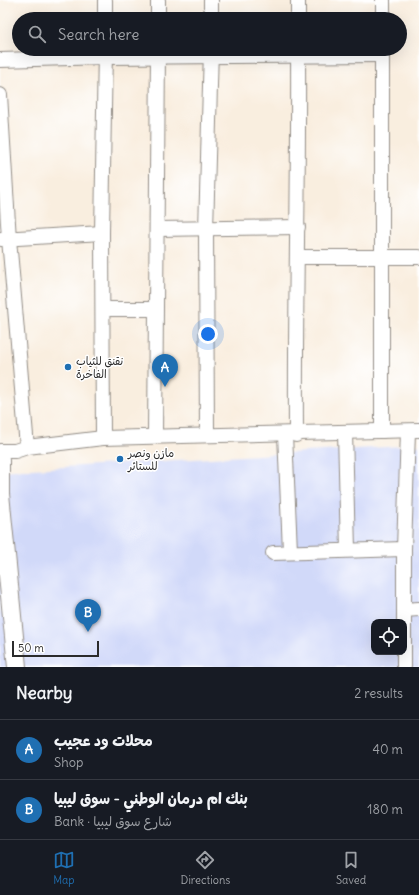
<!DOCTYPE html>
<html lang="en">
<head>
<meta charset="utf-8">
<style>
  :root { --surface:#171b24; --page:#242831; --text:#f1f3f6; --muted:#9ea1a6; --line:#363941; --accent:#1f6fb2 }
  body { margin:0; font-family:Delius,"Playpen Sans Arabic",sans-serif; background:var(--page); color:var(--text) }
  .controls { position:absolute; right:12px; bottom:12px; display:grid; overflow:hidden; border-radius:8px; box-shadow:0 4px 16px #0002 }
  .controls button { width:36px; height:36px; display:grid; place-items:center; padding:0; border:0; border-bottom:1px solid var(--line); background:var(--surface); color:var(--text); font:20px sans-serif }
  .scale { position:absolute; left:12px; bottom:10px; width:87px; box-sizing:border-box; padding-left:4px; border:2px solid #2b2b2b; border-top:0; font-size:11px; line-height:14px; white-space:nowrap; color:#2b2b2b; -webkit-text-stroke:3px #fff; paint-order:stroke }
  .you { position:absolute; left:208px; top:334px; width:14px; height:14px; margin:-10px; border:3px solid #fff; border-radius:50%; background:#1a73e8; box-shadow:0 0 0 6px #1a73e833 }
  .badge { display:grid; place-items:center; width:26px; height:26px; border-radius:50%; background:var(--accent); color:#fff; font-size:13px; font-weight:700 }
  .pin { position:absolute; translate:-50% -33px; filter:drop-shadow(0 1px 2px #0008) }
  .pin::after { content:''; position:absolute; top:21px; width:14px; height:12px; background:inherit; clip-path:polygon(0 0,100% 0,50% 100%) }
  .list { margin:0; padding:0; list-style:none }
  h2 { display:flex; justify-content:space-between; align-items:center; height:52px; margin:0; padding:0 16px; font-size:17px }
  h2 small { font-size:13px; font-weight:400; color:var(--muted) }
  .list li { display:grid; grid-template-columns:26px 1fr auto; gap:12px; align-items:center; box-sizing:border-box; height:60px; padding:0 16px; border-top:1px solid var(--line) }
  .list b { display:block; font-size:15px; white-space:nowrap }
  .list p { margin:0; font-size:13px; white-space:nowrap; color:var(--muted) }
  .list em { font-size:13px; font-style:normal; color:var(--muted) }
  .icon { flex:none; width:22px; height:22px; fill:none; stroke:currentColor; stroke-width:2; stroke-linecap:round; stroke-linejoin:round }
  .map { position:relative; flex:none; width:419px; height:667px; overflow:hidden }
  .search { position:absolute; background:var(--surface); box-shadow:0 4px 16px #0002; left:12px; right:12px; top:12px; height:44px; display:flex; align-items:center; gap:10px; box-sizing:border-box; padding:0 14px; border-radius:22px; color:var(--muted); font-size:15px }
  .sheet { height:172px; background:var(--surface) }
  nav { display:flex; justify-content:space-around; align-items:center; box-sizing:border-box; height:56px; border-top:1px solid var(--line); background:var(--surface); font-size:11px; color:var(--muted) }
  nav a { display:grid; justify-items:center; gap:2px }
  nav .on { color:var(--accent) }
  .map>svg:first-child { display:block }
  .built { fill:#d1d9f9; fill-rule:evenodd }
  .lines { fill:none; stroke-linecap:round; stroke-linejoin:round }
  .minor-casing { stroke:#928c85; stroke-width:16 }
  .major-casing { stroke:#928c85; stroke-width:20 }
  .minor { stroke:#fff; stroke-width:14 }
  .major { stroke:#fff; stroke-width:18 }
  .poi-dot { fill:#1f6fb2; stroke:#fff; stroke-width:1.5 }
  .labels { text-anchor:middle; stroke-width:3; stroke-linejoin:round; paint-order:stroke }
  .poi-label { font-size:11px; fill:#2b2b2b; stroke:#fff; text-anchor:start }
</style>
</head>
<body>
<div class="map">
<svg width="419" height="667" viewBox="0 0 419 667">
  <rect width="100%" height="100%" fill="#fff"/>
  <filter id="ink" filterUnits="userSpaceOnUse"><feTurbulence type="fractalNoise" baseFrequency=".025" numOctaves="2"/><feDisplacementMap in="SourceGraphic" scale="8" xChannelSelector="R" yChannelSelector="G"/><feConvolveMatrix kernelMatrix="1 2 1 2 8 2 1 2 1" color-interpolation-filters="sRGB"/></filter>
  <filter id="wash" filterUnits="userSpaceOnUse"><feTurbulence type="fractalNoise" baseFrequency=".012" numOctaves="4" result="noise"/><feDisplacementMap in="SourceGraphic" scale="16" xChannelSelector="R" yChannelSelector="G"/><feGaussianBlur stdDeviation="0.9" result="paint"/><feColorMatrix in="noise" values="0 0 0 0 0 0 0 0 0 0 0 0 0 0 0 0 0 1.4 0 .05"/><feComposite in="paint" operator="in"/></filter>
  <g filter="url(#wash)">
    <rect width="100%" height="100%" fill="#f9eedf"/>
    <path class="built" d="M419,445V667H0V471ZM374,622H404V652H374Z"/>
  </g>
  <g filter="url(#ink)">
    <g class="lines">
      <g class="minor-casing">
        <g id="minor">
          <polyline points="158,0 158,19"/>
          <polyline points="298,0 298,19"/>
          <polyline points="105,19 105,0"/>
          <polyline points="211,19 211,0"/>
          <polyline points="383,19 383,0"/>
          <polyline points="382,49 382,431"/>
          <polyline points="0,60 105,57 382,55"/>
          <polyline points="0,95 9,239 27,447"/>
          <polyline points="157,229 298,227"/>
          <polyline points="1,239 102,233"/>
          <polyline points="298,257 419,257"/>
          <polyline points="103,309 155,309"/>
          <polyline points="345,432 348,550"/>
          <polyline points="285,434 290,551"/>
          <polyline points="207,435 206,230 211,49"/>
          <path d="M296,435C295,306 299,178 298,49"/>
          <polyline points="155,436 158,49"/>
          <polyline points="103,438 102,233 105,49"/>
          <polyline points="0,451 15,451 27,447 103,438 419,430"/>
          <polyline points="273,553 404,549"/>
          <polyline points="404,610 419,609"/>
          <polyline points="404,667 404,549 408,431"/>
        </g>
      </g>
      <g class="major-casing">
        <g id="major">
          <polyline points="0,460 0,495"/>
          <polyline points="0,494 17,667"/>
        </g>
      </g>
      <use href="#minor" class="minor"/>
      <use href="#major" class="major"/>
    </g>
  </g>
  <g class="poi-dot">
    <circle cx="68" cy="367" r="4"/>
    <circle cx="120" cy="459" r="4"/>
  </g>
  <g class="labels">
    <g class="poi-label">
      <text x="76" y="365">نقنق للثياب<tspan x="76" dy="13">الفاخرة</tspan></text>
      <text x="128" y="457">مازن ونصر<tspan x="128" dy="13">للستائر</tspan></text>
    </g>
  </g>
</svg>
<div class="controls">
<button><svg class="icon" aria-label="locate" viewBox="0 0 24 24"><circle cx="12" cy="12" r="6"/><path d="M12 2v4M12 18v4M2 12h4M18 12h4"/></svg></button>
</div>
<div class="scale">50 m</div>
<div class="you"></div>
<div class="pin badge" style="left:165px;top:387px">A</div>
<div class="pin badge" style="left:88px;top:632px">B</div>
<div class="search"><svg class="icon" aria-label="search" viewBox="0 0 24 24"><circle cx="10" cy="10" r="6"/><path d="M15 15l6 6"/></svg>Search here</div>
</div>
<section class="sheet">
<h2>Nearby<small>2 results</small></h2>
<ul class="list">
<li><span class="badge">A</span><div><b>محلات ود عجيب</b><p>Shop</p></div><em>40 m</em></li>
<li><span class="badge">B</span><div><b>بنك ام درمان الوطني - سوق ليبيا</b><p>Bank · شارع سوق ليبيا</p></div><em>180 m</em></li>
</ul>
</section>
<nav>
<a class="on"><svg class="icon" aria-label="map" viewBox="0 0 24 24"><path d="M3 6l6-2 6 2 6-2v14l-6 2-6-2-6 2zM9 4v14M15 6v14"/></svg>Map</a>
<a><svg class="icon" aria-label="directions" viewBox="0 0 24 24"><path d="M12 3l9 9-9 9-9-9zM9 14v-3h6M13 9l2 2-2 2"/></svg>Directions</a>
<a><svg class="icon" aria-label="saved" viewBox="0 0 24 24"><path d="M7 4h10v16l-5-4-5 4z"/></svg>Saved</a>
</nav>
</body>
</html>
